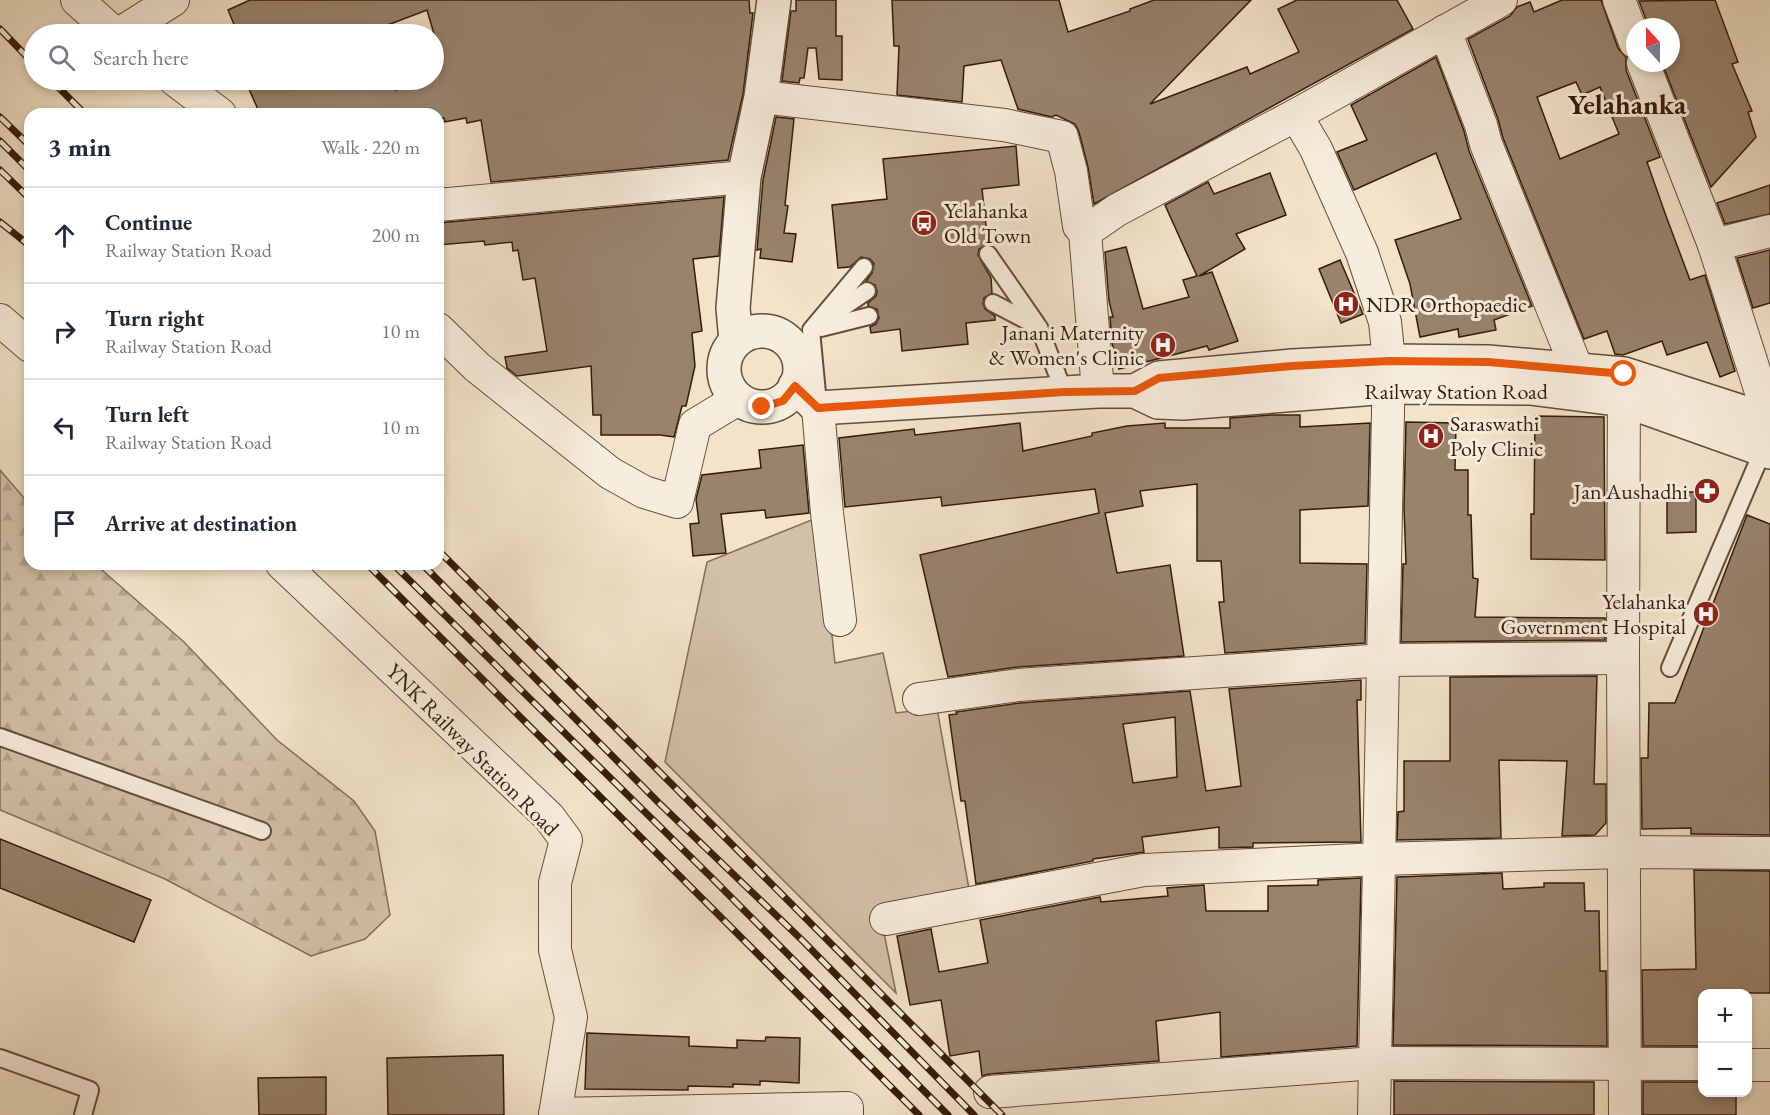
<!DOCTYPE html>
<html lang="en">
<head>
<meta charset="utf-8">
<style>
  :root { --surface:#fff; --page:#f2f2f3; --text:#1f2937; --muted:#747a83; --line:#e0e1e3 }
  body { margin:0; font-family:"EB Garamond",serif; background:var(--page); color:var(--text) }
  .controls { position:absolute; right:18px; bottom:18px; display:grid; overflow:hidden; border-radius:12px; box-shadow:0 3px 9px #0003 }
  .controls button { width:54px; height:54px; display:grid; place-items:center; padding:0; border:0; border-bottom:2px solid var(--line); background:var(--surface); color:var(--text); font:30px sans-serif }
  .compass { position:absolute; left:1626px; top:18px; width:54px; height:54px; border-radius:50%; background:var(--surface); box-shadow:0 3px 9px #0003; rotate:339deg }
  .stop { position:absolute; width:18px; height:18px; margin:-14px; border:4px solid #ea580c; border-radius:50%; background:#fff }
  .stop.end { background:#ea580c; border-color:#fff; box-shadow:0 2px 6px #0008 }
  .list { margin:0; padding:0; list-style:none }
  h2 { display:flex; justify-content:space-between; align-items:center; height:78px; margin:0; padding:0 24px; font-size:26px }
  h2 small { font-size:20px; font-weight:400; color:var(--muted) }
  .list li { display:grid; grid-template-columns:39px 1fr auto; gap:18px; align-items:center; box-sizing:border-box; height:96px; padding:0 24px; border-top:2px solid var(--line) }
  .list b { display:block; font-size:22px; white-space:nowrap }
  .list p { margin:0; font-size:20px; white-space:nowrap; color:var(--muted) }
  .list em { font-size:20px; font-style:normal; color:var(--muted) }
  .icon { flex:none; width:33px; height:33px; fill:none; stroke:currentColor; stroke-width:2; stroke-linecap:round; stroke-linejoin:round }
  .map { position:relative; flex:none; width:1770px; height:1115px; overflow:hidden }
  .search { position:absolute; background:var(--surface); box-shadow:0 3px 9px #0003; left:24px; top:24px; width:420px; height:66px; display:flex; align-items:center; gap:15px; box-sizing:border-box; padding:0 21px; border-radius:33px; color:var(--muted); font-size:22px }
  .panel { position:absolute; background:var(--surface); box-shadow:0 3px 9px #0003; left:24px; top:108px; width:420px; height:462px; border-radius:18px }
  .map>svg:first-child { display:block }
  .grass { fill:#d2c1a8; stroke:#846e58; stroke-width:1.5 }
  .forest { fill:url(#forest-firs); stroke:#846e58; stroke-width:1.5 }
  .building { fill:#98836d; stroke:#361b09; stroke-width:1.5; fill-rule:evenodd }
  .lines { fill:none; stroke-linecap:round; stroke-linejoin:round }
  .service-casing { stroke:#654d39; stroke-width:20 }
  .minor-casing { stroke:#654d39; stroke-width:34 }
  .tertiary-casing { stroke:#654d39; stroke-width:36 }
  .service { stroke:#f7eddc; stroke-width:16 }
  .minor { stroke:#f7eddc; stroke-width:32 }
  .tertiary { stroke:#f7eddc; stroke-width:33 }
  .rail-casing { stroke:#361b09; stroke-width:7 }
  .rail { stroke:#f7eddc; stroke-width:4.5; stroke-dasharray:14; stroke-linecap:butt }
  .route { stroke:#ea580c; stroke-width:8 }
  .labels { text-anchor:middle; stroke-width:6; stroke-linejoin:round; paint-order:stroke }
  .poi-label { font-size:22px; fill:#361b09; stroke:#f7eddc; text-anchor:start }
  .street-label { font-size:22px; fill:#361b09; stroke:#f7eddc }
  .district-label { font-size:28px; font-weight:bold; fill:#361b09; stroke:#f7eddc }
</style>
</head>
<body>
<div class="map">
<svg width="1770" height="1115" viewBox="0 0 1770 1115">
  <defs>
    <pattern id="forest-firs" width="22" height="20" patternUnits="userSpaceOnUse" patternTransform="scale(1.5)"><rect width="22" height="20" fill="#d2c1a8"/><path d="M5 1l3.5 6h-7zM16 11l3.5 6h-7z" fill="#b5a58f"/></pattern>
  </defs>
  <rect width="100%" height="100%" fill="#f2e3c9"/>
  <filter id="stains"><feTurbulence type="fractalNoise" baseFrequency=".00333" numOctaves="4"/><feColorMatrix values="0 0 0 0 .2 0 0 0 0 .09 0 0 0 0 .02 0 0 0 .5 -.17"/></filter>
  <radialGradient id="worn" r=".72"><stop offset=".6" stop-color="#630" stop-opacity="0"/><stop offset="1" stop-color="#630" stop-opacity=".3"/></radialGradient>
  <polygon class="grass" points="819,517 835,663 883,653 896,713 937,708 969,889 880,913 896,993 665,762 707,562"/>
  <polygon class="forest" points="0,470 30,505 30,564 95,564 184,642 277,740 354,801 375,831 390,915 365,939 311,956 165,879 0,810"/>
  <g class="building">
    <polygon points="250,0 749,0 750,13 753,13 743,94 728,160 491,182 481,120 467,123 466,118 445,122 444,118 438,119 438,114 260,114 245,80 390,80 395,90 434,80 434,60 441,58 427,10 385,26 389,34 238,34 228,10"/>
    <polygon points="796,0 836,0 836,36 842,36 842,80 819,79 816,48 808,48 804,78 800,78 799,83 782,81 791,11 796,11"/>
    <polygon points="892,0 1059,0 1068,32 1130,11 1130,9 1154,0 1251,0 1150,104 1247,67 1250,74 1299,52 1278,9 1297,0 1397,0 1413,29 1094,204 1088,167 1079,132 1075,124 1056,115 1052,117 1018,109 1001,60 964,66 962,102 897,95 899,46 894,46"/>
    <path d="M1562,0H1601L1618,48L1626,57V70L1660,157L1647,162L1666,216L1690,280L1705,275L1735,371L1720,377L1707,342L1667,355L1662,341L1623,355L1615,354L1607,331L1584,339L1503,138L1498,119L1468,39L1510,16L1517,7L1530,2L1534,12ZM1576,82L1582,95L1600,87L1619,134L1560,159L1537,97Z"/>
    <polygon points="1715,0 1738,62 1732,64 1752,111 1748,112 1756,137 1711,187 1662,63 1671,63 1671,27 1649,27 1639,1"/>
    <polygon points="1436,57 1464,131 1469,151 1532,306 1494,320 1496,330 1459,337 1458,329 1420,337 1410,284 1395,240 1461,219 1436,153 1354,190 1337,152 1367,140 1351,105"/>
    <polygon points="776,117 794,119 785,205 788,206 784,233 796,234 792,262 760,258 761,249 757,250 763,180"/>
    <polygon points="1016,146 1019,185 982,189 988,244 979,249 978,255 991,278 992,293 984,298 983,304 985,309 995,316 995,320 966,323 968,344 902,351 900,329 871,333 870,327 876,324 879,318 877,309 868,306 868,303 876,296 877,291 875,285 866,281 872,273 874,264 870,259 861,257 850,267 838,268 832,205 887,199 883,159"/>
    <polygon points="1270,173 1286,215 1236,234 1245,249 1199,276 1212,272 1238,341 1209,350 1207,346 1119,369 1112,343 1110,317 1113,317 1109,301 1105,252 1126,247 1143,309 1189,297 1183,280 1197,276 1165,205 1208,182 1214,194"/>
    <polygon points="1770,185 1770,214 1725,224 1717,203"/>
    <polygon points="724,197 719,256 693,259 702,331 692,333 695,366 686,406 682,406 674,437 660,435 601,435 601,415 593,415 591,366 517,376 507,368 505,357 547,351 535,278 523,280 518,250 513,251 512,242 485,245 484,241 438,245 438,223"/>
    <polygon points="1770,250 1770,303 1753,308 1737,258"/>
    <polygon points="1340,260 1363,314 1341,323 1319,269"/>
    <polygon points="1271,415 1300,415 1300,427 1370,423 1368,506 1300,510 1300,563 1367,564 1365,643 1225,653 1219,602 1224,602 1221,561 1197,561 1197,484 1140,491 1143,506 1105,513 1117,573 1170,565 1184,656 1017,667 948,677 920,555 1099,513 1095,489 942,506 941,497 845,507 839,438 914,429 915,435 1020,423 1023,451 1092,436 1092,433 1127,426 1165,423 1165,428 1230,428 1230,418"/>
    <polygon points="1535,416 1604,417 1605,560 1531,559 1531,514 1534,514"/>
    <polygon points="1406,422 1456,423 1455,470 1468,470 1468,515 1471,515 1473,578 1478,579 1475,617 1605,618 1605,640 1401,642 1403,564 1406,564 1404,507"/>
    <polygon points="803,445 809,513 766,518 765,510 721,514 726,553 693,556 690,524 699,523 696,499 702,475 761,468 759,450"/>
    <polygon points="1667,492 1696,492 1696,532 1667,533"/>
    <polygon points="1747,515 1770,524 1770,835 1694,834 1691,834 1691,828 1642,829 1641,758 1648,758 1649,703 1675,703"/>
    <polygon points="1597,676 1594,784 1606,784 1606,823 1595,835 1562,836 1567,761 1499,760 1501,838 1397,840 1398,812 1404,811 1404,761 1450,761 1450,677"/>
    <path d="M1361,680V700H1357L1361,842L1253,843V847L1219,848V827L1142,837L1144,852L1093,859V861L976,884L965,801H961L949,715L957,714L956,712L1020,703L1190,691L1206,791L1241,786L1229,689ZM1175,717L1177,777L1133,783L1123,724Z"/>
    <polygon points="0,839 151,900 134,942 0,888"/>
    <polygon points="1694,870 1770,871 1770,993 1702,993 1702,1046 1643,1046 1642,970 1696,969"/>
    <polygon points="1502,873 1503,889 1544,887 1544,883 1584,883 1585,911 1599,911 1600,971 1606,971 1607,1046 1393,1045 1397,877"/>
    <polygon points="1361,878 1357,1046 1221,1057 1220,1012 1156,1021 1159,1061 989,1074 982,1076 979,1051 950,1056 941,1000 910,1005 897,936 931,929 939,972 988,963 980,920 1100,897 1101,902 1168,896 1167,888 1204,885 1206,911 1268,911 1268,886 1318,885 1318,880"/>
    <polygon points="587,1033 689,1037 689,1046 737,1048 737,1040 765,1041 766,1037 800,1038 799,1083 760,1081 760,1085 733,1084 733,1087 688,1086 688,1090 585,1089"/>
    <polygon points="503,1055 504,1115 388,1115 387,1058"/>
    <polygon points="326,1077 326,1115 259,1115 258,1078"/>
    <polygon points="1394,1081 1594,1082 1594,1115 1394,1115"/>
    <polygon points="1643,1082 1702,1082 1702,1092 1736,1092 1736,1115 1643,1115"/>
  </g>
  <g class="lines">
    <g class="service-casing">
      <g id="service">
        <polyline points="988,254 1036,323"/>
        <polyline points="993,303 1039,327 1064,392"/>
        <polyline points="829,317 867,291"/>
        <polyline points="821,328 869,316"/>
        <polyline points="818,404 811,330 864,267"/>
        <polyline points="1670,668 1763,450"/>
        <polyline points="0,737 262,831"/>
        <polyline points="0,1058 90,1090 83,1115"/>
      </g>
    </g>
    <g class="minor-casing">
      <g id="minor">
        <polyline points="77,0 115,34"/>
        <polyline points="1619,0 1635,42"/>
        <polyline points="1445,31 1481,125 1486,144 1577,369 1578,394"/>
        <polyline points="119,34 173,0"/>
        <polyline points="1643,63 1714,245 1770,420"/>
        <polyline points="175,80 220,114"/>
        <polyline points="761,97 1004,125 1062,137 1071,171 1079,226 1085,232"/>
        <polyline points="1296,115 1316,149 1362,253 1385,322 1389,361 1374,1115"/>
        <polyline points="438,205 744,177"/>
        <polyline points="1714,245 1770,231"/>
        <polyline points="0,320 30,346"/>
        <polyline points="438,329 477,367 610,473 644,492 677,502 695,425 738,399"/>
        <polyline points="1624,375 1623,658 1625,1115"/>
        <polyline points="1098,391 1085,232 1117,210 1296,115 1501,0"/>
        <polyline points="818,408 827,513 840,620"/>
        <polyline points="282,564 549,817 566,840 555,883 555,950 571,1017 555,1115"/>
        <polyline points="919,699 1018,685 1385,660 1623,658"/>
        <polyline points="886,919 1144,870 1380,859 1624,852 1770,853"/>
        <polyline points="1748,1065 1770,1065"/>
        <polyline points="990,1092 1375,1063 1702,1064"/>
        <polyline points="555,1114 847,1108 847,1115"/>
      </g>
    </g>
    <g class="tertiary-casing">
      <g id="tertiary">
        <circle cx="762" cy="369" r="38"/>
        <polyline points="736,341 733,308 744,177 761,97 774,0"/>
        <polyline points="795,386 818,408 1098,391 1135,391 1158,402 1183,403 1389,387 1530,388 1624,400 1770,452"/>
        <polyline points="1135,391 1159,378 1292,366 1389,361 1488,362 1624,374 1770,421"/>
      </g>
    </g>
    <use href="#service" class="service"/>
    <use href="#minor" class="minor"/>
    <use href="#tertiary" class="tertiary"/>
    <g class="rail-casing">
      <g id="rail">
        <polyline points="0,29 34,64"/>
        <polyline points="51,80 85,114"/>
        <polyline points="0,117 30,146"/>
        <polyline points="0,141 30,171"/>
        <polyline points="0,170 30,199"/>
        <polyline points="0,222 30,246"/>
        <polyline points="438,550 1002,1115"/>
        <polyline points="367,564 919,1115"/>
        <polyline points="393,564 710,876 948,1115"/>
        <polyline points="422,564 659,803 803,941 974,1115"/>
      </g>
    </g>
    <use href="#rail" class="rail"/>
  </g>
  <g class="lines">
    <polyline class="route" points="762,407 783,401 795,386 818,408 1064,392 1135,391 1159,378 1292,366 1389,361 1488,362 1624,374"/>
  </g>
  <defs>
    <g id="bus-disc" transform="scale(1.35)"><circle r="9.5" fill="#8f2418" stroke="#f7eddc"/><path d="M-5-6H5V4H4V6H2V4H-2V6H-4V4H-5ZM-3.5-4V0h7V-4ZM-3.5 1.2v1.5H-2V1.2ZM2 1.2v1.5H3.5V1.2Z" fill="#fff"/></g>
    <g id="hospital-disc" transform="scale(1.35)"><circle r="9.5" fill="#8f2418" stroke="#f7eddc"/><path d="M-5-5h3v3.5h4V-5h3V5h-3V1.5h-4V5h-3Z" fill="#fff"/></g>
    <g id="pharmacy-disc" transform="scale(1.35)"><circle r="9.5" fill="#8f2418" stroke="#f7eddc"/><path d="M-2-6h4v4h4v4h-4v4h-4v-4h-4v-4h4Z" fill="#fff"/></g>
  </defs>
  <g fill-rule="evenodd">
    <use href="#bus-disc" x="924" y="223"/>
    <use href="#hospital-disc" x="1346" y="304"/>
    <use href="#hospital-disc" x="1163" y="345"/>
    <use href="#hospital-disc" x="1431" y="436"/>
    <use href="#pharmacy-disc" x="1707" y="491"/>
    <use href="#hospital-disc" x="1706" y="614"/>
  </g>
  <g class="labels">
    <g class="poi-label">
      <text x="944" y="218">Yelahanka<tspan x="944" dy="25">Old Town</tspan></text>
      <text x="1366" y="312">NDR Orthopaedic</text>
      <text x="1144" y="340" text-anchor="end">Janani Maternity<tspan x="1144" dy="25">&amp; Women's Clinic</tspan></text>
      <text x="1450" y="431">Saraswathi<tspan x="1450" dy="25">Poly Clinic</tspan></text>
      <text x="1688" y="499" text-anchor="end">Jan Aushadhi</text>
      <text x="1686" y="609" text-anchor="end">Yelahanka<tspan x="1686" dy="25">Government Hospital</tspan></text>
    </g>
    <g class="street-label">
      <text x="1456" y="399">Railway Station Road</text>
      <text transform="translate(473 749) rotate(45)" y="8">YNK Railway Station Road</text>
    </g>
    <g class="district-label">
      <text x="1627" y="114">Yelahanka</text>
    </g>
  </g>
  <rect width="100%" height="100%" filter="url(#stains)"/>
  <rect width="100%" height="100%" fill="url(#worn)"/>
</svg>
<div class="controls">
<button>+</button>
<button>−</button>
</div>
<svg class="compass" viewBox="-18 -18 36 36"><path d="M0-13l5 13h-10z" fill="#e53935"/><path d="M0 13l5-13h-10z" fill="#747a83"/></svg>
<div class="stop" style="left:1624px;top:374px"></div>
<div class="stop end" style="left:762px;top:407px"></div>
<div class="search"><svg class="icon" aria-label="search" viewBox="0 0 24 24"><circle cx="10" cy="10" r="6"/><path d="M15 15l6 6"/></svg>Search here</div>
<section class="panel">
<h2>3 min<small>Walk · 220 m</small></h2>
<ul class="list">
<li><svg class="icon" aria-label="ahead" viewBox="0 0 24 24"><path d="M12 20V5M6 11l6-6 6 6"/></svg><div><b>Continue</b><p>Railway Station Road</p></div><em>200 m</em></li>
<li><svg class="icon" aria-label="right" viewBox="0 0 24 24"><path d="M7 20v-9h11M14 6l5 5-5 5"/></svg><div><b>Turn right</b><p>Railway Station Road</p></div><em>10 m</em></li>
<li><svg class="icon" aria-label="left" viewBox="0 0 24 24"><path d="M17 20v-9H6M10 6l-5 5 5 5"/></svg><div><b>Turn left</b><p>Railway Station Road</p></div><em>10 m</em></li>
<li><svg class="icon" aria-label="arrive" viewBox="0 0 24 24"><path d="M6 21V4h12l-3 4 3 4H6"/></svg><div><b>Arrive at destination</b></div></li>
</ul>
</section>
</div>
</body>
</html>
